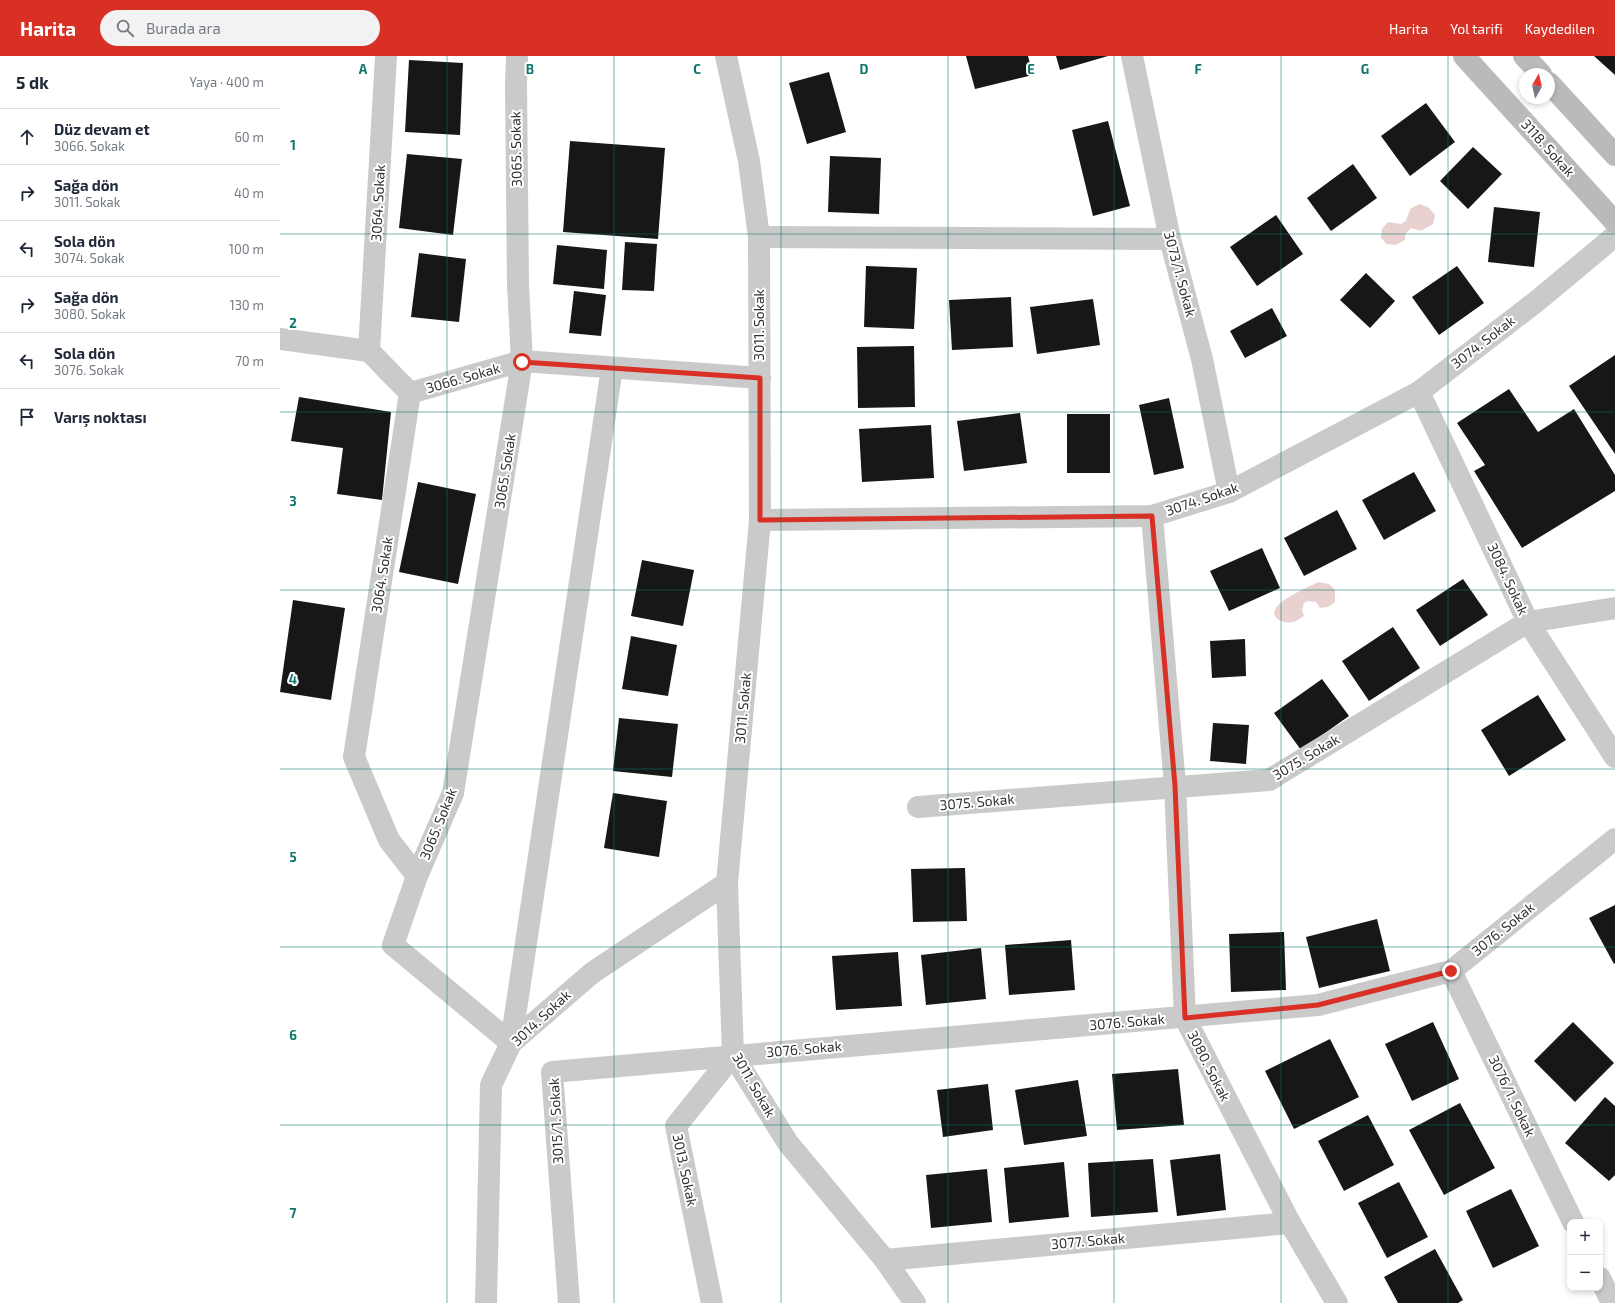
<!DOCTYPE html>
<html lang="tr">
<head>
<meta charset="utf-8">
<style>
  :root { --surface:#fff; --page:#f2f2f3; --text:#1f2937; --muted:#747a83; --line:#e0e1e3; --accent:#d93025 }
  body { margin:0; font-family:"Exo 2",sans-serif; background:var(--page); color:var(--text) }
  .controls { position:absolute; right:12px; bottom:12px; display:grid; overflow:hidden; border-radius:8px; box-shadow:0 2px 6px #0003 }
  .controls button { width:36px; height:36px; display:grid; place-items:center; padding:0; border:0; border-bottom:1px solid var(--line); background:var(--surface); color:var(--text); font:20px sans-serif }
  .compass { position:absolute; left:1239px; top:12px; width:36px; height:36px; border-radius:50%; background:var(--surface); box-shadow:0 2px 6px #0003; rotate:8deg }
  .stop { position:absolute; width:12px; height:12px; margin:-9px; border:3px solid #d93025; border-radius:50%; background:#fff }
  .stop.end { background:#d93025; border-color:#fff; box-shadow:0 1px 4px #0008 }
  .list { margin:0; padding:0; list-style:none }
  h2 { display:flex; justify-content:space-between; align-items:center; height:52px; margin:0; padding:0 16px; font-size:17px }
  h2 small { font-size:13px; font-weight:400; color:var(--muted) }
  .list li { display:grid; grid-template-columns:26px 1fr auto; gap:12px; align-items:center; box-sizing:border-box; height:56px; padding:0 16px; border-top:1px solid var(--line) }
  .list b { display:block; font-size:15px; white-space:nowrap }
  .list p { margin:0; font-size:13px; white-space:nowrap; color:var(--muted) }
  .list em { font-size:13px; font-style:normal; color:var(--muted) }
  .icon { flex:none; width:22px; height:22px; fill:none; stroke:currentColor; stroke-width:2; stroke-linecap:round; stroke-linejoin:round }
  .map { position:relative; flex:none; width:1335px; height:1247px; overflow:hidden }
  header { display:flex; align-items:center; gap:24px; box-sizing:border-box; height:56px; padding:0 20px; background:var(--accent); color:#fff }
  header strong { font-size:19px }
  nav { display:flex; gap:22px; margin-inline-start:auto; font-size:14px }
  .search { width:280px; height:36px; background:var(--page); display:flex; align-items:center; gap:10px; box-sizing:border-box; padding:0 14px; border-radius:22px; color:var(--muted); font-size:15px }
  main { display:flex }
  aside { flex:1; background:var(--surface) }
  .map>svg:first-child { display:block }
  .water { fill:#e8d1cf }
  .building { fill:#171717 }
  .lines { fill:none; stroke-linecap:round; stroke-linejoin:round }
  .minor { stroke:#cacaca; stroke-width:22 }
  .tertiary { stroke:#cacaca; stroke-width:22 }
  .secondary { stroke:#bababa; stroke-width:22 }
  .route { stroke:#d93025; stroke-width:5 }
  .grid { fill:none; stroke:#0f766e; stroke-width:1; stroke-opacity:0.55 }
  .labels { text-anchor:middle; stroke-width:4; stroke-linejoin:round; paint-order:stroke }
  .street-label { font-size:14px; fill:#303030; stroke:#fff }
  .grid-label { font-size:13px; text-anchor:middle; font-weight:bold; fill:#0f766e; stroke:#fff; stroke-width:4; stroke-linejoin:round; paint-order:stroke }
</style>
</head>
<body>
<header>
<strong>Harita</strong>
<div class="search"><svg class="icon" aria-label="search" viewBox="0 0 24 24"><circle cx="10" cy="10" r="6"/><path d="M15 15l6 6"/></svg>Burada ara</div>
<nav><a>Harita</a><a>Yol tarifi</a><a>Kaydedilen</a></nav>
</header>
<main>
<aside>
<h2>5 dk<small>Yaya · 400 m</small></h2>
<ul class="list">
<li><svg class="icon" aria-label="ahead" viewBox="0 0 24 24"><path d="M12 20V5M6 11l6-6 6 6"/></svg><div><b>Düz devam et</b><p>3066. Sokak</p></div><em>60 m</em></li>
<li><svg class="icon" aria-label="right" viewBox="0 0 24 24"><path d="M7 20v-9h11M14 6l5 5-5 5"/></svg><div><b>Sağa dön</b><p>3011. Sokak</p></div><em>40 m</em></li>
<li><svg class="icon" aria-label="left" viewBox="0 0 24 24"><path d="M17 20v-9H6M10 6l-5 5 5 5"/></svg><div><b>Sola dön</b><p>3074. Sokak</p></div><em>100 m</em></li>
<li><svg class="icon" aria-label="right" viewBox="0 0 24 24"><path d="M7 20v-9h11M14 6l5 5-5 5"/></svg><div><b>Sağa dön</b><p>3080. Sokak</p></div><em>130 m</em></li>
<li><svg class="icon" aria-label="left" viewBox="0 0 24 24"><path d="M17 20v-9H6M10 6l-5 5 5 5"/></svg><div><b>Sola dön</b><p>3076. Sokak</p></div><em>70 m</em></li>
<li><svg class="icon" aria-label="arrive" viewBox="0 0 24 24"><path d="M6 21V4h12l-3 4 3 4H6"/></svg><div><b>Varış noktası</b></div></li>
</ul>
</aside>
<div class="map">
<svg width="1335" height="1247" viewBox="0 0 1335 1247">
  <rect width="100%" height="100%" fill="#fff"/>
  <g class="water">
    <polygon points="1139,148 1148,151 1155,159 1153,168 1141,175 1131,172 1125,178 1125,184 1115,189 1106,188 1101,181 1102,173 1108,166 1121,168 1126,165 1130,153"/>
    <path d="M1038,526L1049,528L1055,534V546L1048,551L1040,552L1036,546L1028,545L1024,547L1022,554L1024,560C1020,562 1017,565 1013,566C1005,568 989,563 996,552C1002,542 1027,532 1038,526Z"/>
  </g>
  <g class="building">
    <polygon points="686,0 748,0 753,19 695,33"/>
    <polygon points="776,0 828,0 780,14"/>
    <polygon points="1314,0 1335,0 1335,19"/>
    <polygon points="129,4 183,7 180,79 125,76"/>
    <polygon points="549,16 566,76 527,88 509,27"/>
    <polygon points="1146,47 1175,86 1130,120 1101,80"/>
    <polygon points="828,65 850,150 813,160 792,74"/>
    <polygon points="290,85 385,92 378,183 283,176"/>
    <polygon points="1193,91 1222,118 1188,153 1160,125"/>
    <polygon points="127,98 182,103 173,179 119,172"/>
    <polygon points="550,100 601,102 599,158 548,156"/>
    <polygon points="1073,108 1097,142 1051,175 1027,142"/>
    <polygon points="1214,151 1260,156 1254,211 1208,206"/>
    <polygon points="996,159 1023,198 977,230 950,191"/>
    <polygon points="345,186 377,188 374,235 342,234"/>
    <polygon points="277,189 327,194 324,233 273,228"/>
    <polygon points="139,197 186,203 179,266 131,261"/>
    <polygon points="586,210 637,212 634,273 584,271"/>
    <polygon points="1177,210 1204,247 1159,279 1132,241"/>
    <polygon points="1086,217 1115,245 1090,272 1060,244"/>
    <polygon points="294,235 326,239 321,280 289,277"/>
    <polygon points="731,241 733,291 672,294 669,244"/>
    <polygon points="813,243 820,289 757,298 750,251"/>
    <polygon points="992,252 1007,280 965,302 950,275"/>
    <polygon points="634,290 635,351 578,352 577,291"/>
    <polygon points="1335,299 1335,398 1289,330"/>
    <polygon points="1229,333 1258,376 1294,353 1335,419 1335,435 1242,492 1194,415 1205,409 1177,367"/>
    <polygon points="19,341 111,356 102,444 57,438 63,392 11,385"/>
    <polygon points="889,342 904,412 874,419 859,349"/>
    <polygon points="740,357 747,407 684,415 677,365"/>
    <rect x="787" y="358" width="43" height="59"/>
    <polygon points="651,369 654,422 582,426 579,373"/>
    <polygon points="1134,416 1156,455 1104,484 1082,444"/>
    <polygon points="138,426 196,438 178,528 119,516"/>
    <polygon points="1057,454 1077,493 1024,520 1004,482"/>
    <polygon points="982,492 1000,532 949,555 930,515"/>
    <polygon points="362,504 414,514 403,570 351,560"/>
    <polygon points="1183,523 1208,559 1160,590 1136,554"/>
    <polygon points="13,544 65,552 51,644 0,636"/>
    <polygon points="1113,571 1140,612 1089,645 1062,605"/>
    <polygon points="351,580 397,589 388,640 342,633"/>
    <polygon points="965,583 966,620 932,622 930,585"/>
    <polygon points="1042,623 1069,660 1021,694 994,657"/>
    <polygon points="1258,639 1286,684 1229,720 1201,674"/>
    <polygon points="339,662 398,668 392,721 333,715"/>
    <polygon points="933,667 969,669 966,708 930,705"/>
    <polygon points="333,737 387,745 379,801 324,792"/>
    <polygon points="685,812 687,865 633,866 631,813"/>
    <polygon points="1335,849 1335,907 1334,908 1309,862"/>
    <polygon points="1097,863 1110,915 1039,932 1026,881"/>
    <polygon points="1004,876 1006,934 951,936 949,878"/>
    <polygon points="791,884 795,934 729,939 725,889"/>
    <polygon points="701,892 706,943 646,949 641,899"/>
    <polygon points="618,896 622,950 556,954 552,900"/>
    <polygon points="1153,966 1179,1023 1132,1045 1105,988"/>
    <polygon points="1293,966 1334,1007 1295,1046 1254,1005"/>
    <polygon points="1050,983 1079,1041 1014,1073 985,1015"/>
    <polygon points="898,1013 904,1069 837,1074 832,1018"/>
    <polygon points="798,1024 807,1080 744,1089 735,1034"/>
    <polygon points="708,1028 713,1074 663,1081 657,1034"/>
    <polygon points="1325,1041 1335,1050 1335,1119 1329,1125 1285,1087"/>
    <polygon points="1180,1047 1215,1112 1164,1139 1129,1074"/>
    <polygon points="1088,1059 1114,1109 1064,1135 1038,1085"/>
    <polygon points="940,1098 946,1154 897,1160 890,1104"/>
    <polygon points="873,1103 878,1156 811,1161 808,1107"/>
    <polygon points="784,1106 789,1161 729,1167 724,1112"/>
    <polygon points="707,1113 712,1166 651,1172 646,1119"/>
    <polygon points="1119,1126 1148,1181 1107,1202 1078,1147"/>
    <polygon points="1231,1133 1259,1190 1213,1212 1186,1155"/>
    <polygon points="1155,1193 1183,1244 1178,1247 1118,1247 1104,1221"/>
  </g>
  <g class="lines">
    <g class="minor">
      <polyline points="852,0 890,183 922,303 949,436"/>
      <polyline points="479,181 890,183"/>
      <polyline points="0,283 89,295 130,337 242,305 480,322"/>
      <polyline points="89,295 106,0"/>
      <polyline points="1139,336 1248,566 1335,701"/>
      <polyline points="130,337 74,701 109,784 137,820"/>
      <polyline points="872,460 895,730 905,962 1010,1167 1057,1247"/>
      <polyline points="480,464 872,460 949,436 1139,336 1257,245 1335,180"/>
      <polyline points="638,751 989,724 1248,566 1335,552"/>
      <polyline points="1171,915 1293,1166"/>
      <polyline points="231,987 113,889 137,820 173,737 242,305 238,229 236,28 237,0"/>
      <polyline points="231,987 332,312"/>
      <polyline points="605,1204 1010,1167"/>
      <polyline points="1320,1222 1332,1247"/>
      <polyline points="206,1247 211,1029 231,987 312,917 447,827"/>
      <polyline points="289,1247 272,1016 1038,949 1171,915 1335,783"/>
      <polyline points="432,1247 396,1070 453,999"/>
    </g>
    <polyline class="tertiary" points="446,0 469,105 479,181 480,464 447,827 453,999 508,1087 605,1204 635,1247"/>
    <g class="secondary">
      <polyline points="1184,0 1335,166"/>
      <polyline points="1244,0 1261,18"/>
      <polyline points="1269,27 1335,99"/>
    </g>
  </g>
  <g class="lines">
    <polyline class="route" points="242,306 480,322 480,464 872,460 895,730 905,962 1038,949 1171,915"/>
  </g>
  <path class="grid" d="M167,0V1247M334,0V1247M501,0V1247M668,0V1247M834,0V1247M1001,0V1247M1168,0V1247M0,178H1335M0,356H1335M0,534H1335M0,713H1335M0,891H1335M0,1069H1335"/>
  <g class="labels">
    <g class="street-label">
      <text transform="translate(1268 92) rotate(48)" y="5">3118. Sokak</text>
      <text transform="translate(236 93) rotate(-91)" y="5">3065. Sokak</text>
      <text transform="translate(98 147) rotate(-87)" y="5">3064. Sokak</text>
      <text transform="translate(900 218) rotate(75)" y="5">3073/1. Sokak</text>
      <text transform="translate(479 269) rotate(-90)" y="5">3011. Sokak</text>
      <text transform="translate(1203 286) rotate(-38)" y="5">3074. Sokak</text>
      <text transform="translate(183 322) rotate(-16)" y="5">3066. Sokak</text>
      <text transform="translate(225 415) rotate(-81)" y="5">3065. Sokak</text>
      <text transform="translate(922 443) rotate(-19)" y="5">3074. Sokak</text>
      <text transform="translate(102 519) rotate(-81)" y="5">3064. Sokak</text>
      <text transform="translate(1228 523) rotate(65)" y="5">3084. Sokak</text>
      <text transform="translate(463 652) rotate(-85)" y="5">3011. Sokak</text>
      <text transform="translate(1026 701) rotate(-31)" y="5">3075. Sokak</text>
      <text transform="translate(697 746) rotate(-5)" y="5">3075. Sokak</text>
      <text transform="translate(158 768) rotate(-68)" y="5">3065. Sokak</text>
      <text transform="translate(1223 873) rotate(-39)" y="5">3076. Sokak</text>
      <text transform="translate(261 962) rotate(-43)" y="5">3014. Sokak</text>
      <text transform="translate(847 966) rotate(-5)" y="5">3076. Sokak</text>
      <text transform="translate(524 993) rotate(-5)" y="5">3076. Sokak</text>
      <text transform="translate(929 1010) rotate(63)" y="5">3080. Sokak</text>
      <text transform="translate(474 1029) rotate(60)" y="5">3011. Sokak</text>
      <text transform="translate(1232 1040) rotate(64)" y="5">3076/1. Sokak</text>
      <text transform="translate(276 1065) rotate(-93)" y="5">3015/1. Sokak</text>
      <text transform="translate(405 1114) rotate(78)" y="5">3013. Sokak</text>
      <text transform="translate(808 1185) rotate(-5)" y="5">3077. Sokak</text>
    </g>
  </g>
  <g class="grid-label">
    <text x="83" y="18">A</text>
    <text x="250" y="18">B</text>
    <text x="417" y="18">C</text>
    <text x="584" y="18">D</text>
    <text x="751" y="18">E</text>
    <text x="918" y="18">F</text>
    <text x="1085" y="18">G</text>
    <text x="13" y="94">1</text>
    <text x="13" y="272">2</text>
    <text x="13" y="450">3</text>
    <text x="13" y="628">4</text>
    <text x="13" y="806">5</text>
    <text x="13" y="984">6</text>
    <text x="13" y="1162">7</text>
  </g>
</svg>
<div class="controls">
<button>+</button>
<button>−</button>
</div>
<svg class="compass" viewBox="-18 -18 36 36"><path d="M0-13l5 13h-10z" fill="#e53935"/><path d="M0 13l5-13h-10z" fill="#747a83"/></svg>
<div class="stop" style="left:242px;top:306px"></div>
<div class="stop end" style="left:1171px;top:915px"></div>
</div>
</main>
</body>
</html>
